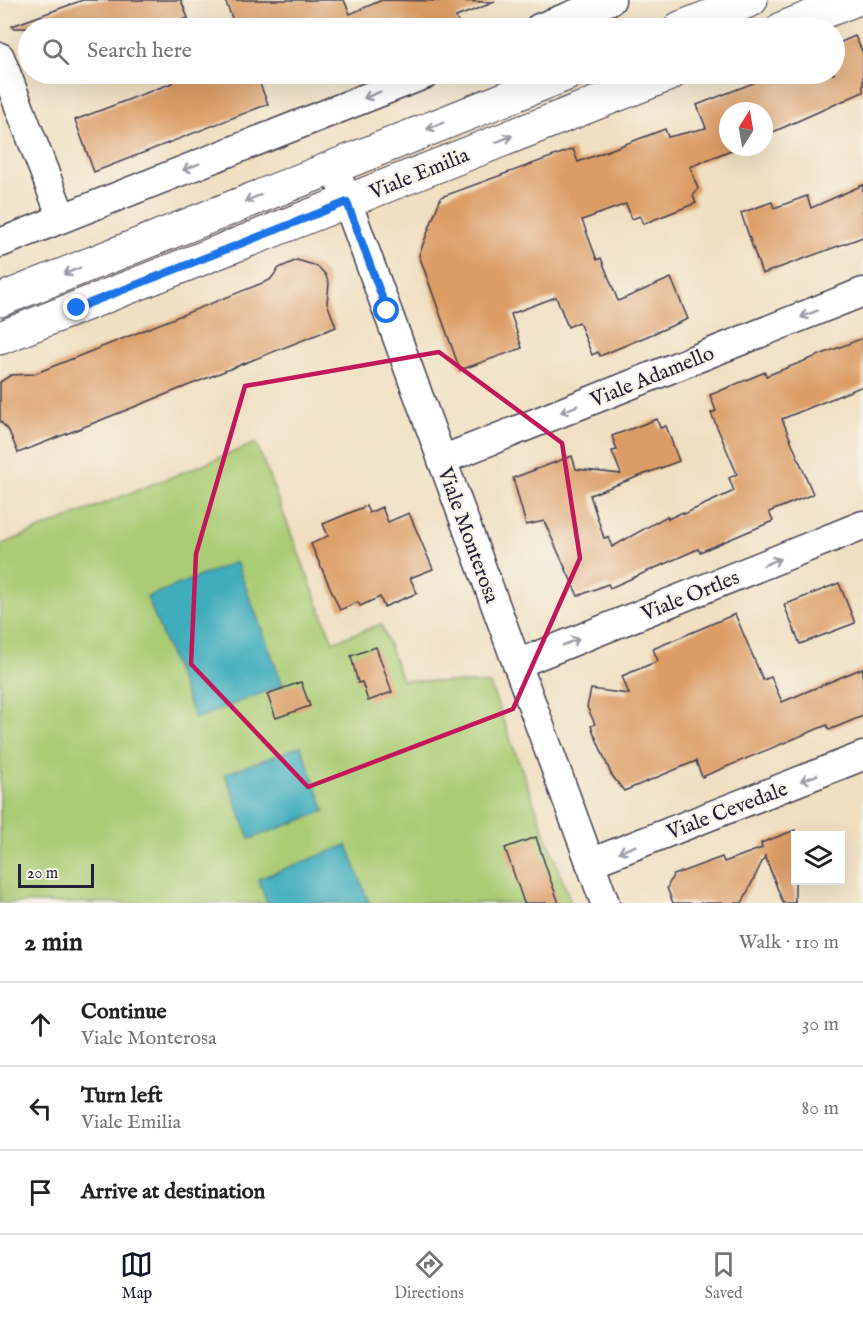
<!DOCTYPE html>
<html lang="en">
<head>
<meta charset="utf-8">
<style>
  :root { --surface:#fff; --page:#f6f6f6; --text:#222; --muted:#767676; --line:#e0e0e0; --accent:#111827 }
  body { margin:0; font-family:"IM FELL English",serif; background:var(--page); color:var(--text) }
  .controls { position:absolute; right:18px; bottom:18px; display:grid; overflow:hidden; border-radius:0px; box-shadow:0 6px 24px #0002 }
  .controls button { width:54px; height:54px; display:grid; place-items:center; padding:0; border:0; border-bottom:2px solid var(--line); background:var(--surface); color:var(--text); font:30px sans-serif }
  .compass { position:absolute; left:719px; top:102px; width:54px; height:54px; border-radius:50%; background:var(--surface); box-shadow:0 6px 24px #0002; rotate:11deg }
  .scale { position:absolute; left:18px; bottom:15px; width:76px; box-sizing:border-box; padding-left:6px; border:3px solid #22223b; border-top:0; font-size:16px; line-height:21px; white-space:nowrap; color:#22223b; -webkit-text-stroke:4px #f7f3e8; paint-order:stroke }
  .stop { position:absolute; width:18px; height:18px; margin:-14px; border:4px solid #1a73e8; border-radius:50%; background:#fff }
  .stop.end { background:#1a73e8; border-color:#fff; box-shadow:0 2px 6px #0008 }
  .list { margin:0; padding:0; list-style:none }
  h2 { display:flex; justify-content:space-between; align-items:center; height:78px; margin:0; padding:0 24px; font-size:26px }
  h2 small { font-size:20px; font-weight:400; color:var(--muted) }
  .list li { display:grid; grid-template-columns:39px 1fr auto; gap:18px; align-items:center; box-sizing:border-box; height:84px; padding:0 24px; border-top:2px solid var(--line) }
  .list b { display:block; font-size:22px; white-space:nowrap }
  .list p { margin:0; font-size:20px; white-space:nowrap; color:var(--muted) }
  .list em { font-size:20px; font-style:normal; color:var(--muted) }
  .icon { flex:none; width:33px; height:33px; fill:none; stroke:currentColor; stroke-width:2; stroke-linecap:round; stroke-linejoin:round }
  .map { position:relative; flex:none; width:863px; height:903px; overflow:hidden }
  .search { position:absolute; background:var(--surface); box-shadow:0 6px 24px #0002; left:18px; right:18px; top:18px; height:66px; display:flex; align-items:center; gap:15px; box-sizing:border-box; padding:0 21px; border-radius:33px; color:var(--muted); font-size:22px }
  .sheet { height:330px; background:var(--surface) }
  nav { display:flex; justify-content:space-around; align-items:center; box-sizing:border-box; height:84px; border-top:2px solid var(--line); background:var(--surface); font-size:16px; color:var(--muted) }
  nav a { display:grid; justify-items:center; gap:3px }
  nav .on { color:var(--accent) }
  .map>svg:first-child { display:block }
  .green { fill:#aacc75; stroke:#667758; stroke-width:1.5 }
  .water { fill:#40adbd; stroke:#31687c; stroke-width:1.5 }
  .building { fill:#dc9c65 }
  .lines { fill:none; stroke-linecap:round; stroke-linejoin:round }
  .minor-casing { stroke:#413e4f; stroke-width:31 }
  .tertiary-casing { stroke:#413e4f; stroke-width:35 }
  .minor { stroke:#fff; stroke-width:28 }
  .tertiary { stroke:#fff; stroke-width:33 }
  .oneway { stroke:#9c9ca7 }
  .route { stroke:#1a73e8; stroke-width:8 }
  .marked { fill:none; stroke:#c2185b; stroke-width:4.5; stroke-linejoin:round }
  .labels { text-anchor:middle; stroke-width:4.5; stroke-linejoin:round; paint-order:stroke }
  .street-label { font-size:21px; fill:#22223b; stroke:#f7f3e8 }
</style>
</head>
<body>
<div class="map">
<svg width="863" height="903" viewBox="0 0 863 903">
  <rect width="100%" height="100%" fill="#f7f3e8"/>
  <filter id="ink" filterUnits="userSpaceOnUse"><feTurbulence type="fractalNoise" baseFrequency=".0167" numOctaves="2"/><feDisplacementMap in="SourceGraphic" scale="12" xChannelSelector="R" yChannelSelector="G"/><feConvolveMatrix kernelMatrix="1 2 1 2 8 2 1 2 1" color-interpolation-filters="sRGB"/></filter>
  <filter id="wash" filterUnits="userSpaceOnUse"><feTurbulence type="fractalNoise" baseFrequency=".008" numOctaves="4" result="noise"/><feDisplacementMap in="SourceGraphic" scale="24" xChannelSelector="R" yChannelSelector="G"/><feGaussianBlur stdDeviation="1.35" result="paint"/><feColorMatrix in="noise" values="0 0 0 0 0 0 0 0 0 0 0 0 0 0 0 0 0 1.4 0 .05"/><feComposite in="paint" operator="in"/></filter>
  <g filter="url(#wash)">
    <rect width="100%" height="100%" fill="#f0dfc1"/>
    <polygon class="green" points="256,443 333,642 381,624 402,680 490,684 571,903 0,903 0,545"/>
    <g class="water">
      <polygon points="236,562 283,685 195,719 147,597"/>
      <polygon points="301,746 325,811 250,839 225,774"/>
      <polygon points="347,845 369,903 267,903 258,879"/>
    </g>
    <g id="blocks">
      <g class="building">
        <polygon points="83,0 181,0 188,18 161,28 13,28 12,26"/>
        <polygon points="225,0 344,0 350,14 382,0 495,2 456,17 460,28 236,28"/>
        <polygon points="855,36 863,53 863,92 764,136 764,111 728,111 728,147 738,147 690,167 698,189 693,196 696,203 643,224 640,216 632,219 626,204 582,220 597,260 601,258 618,301 671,278 688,319 600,356 598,352 592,355 579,322 568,327 556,297 511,314 522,348 460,370 419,255 441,197 573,149 578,162 665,129 668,137 706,128 697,105 776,74 834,74 834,45"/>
        <polygon points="168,74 256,74 268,104 94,172 75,120 172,83"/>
        <polygon points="863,185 863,237 762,274 741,213 772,202 774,208 807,196 811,208"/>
        <polygon points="297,260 317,266 325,274 329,283 327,303 336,327 18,453 9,431 0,421 0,382 11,375 34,374 270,280 279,268"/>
        <polygon points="863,338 863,386 782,419 813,494 769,512 773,521 700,552 698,549 610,588 608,584 578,596 544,521 526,525 513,478 572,456 576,469 621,474 612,451 617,450 612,436 657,419 660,428 666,426 679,461 590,495 604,538 608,537 612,547 667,516 668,519 683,512 684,514 734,491 729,478 737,474 711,413 716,411 710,395 765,372 766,376"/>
        <polygon points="366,506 369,513 382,507 388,522 409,513 433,569 410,578 417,593 384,607 380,597 360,606 358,602 340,610 311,544 328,536 323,524"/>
        <polygon points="839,583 855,623 800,644 784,605"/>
        <polygon points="735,614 763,680 771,677 782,702 863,668 863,716 829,730 827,725 702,777 696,761 624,791 611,774 591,726 595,724 587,707 591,689 629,694 622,676 658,661 653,649"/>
        <polygon points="376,647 392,692 368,701 362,682 358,683 351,656"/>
        <polygon points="301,682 310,706 276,718 267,694"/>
        <polygon points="795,830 795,903 783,903 765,856 742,903 673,903 667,888 673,875 722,857 724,862 762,848 761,843"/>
        <polygon points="536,837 549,876 559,903 524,903 505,848"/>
      </g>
    </g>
  </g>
  <g filter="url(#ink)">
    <use href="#blocks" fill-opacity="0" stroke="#413e4f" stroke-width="1.5"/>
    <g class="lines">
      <g class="minor-casing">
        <g id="minor">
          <polyline points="539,28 611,0"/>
          <polyline points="0,57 62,218"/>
          <polyline points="334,166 605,903"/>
          <polyline points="0,243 426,74"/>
          <polyline points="442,460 863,292"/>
          <polyline points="517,664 863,525"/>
          <polyline points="590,863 863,756"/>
        </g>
      </g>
      <g class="tertiary-casing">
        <g id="tertiary">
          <polyline points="680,28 751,0"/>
          <polyline points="783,28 854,0"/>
          <polyline points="0,300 567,74"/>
          <polyline points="0,338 670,74"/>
        </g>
      </g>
      <use href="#minor" class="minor"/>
      <use href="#tertiary" class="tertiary"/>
    </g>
    <defs><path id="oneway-shaft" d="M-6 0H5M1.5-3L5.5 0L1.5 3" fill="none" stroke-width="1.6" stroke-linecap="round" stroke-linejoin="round" transform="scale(1.5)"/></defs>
    <g class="oneway">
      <use href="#oneway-shaft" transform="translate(372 95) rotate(158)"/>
      <use href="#oneway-shaft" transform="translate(435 126) rotate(158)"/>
      <use href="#oneway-shaft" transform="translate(504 139) rotate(-22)"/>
      <use href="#oneway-shaft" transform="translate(191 167) rotate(158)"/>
      <use href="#oneway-shaft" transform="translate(253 198) rotate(158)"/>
      <use href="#oneway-shaft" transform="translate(72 271) rotate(158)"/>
      <use href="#oneway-shaft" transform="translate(809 314) rotate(158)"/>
      <use href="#oneway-shaft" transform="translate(569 409) rotate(158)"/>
      <use href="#oneway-shaft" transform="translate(772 562) rotate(-22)"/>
      <use href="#oneway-shaft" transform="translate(571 642) rotate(-22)"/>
      <use href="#oneway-shaft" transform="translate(809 778) rotate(159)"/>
      <use href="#oneway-shaft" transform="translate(627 849) rotate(159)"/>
    </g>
  </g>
  <g class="lines" filter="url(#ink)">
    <polyline class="route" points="77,308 347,202 387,311"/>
  </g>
  <path class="marked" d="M439,352L562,443L580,558L513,709L308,787L191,664L196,554L245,386Z"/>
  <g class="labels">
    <g class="street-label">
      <text transform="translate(419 173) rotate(-22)" y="7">Viale Emilia</text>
      <text transform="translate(652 376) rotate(-22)" y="7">Viale Adamello</text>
      <text transform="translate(469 535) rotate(70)" y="7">Viale Monterosa</text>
      <text transform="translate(690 595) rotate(-22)" y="7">Viale Ortles</text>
      <text transform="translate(727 810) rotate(-21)" y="7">Viale Cevedale</text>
    </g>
  </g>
</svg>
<div class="controls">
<button><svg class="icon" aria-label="layers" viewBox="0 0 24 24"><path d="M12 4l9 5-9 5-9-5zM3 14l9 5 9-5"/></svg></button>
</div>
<svg class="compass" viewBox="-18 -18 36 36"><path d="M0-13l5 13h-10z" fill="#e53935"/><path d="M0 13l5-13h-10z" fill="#767676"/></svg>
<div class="scale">20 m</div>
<div class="stop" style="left:387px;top:311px"></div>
<div class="stop end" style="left:77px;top:308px"></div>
<div class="search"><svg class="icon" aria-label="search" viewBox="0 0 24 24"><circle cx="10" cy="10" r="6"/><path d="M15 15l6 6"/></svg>Search here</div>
</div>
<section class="sheet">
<h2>2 min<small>Walk · 110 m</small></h2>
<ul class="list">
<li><svg class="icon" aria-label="ahead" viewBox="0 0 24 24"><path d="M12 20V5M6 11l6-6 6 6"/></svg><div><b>Continue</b><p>Viale Monterosa</p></div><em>30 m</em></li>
<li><svg class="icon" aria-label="left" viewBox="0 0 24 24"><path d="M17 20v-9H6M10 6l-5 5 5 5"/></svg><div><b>Turn left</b><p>Viale Emilia</p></div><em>80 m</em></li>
<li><svg class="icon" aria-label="arrive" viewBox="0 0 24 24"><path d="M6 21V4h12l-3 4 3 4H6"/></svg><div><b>Arrive at destination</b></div></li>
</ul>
</section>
<nav>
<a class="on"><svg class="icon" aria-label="map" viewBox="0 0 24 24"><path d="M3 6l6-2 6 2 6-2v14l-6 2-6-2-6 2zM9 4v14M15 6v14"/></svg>Map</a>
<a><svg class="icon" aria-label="directions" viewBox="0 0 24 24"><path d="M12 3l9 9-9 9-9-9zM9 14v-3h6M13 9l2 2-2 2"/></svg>Directions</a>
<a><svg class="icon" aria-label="saved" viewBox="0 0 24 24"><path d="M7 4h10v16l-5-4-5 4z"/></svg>Saved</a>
</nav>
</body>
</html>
